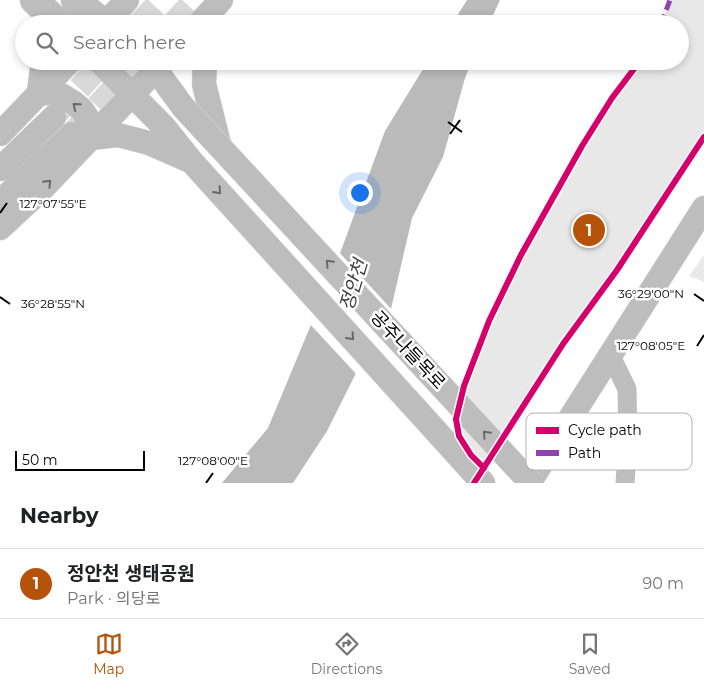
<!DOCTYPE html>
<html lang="en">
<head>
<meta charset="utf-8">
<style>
  :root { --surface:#fff; --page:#f2f2f2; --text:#202124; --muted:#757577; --line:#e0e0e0; --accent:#b45309 }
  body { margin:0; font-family:Montserrat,"Noto Sans KR",sans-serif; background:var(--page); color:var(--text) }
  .scale { position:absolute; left:15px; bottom:12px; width:130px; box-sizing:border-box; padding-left:5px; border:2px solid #000; border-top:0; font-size:14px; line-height:18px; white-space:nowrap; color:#000; -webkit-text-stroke:4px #fff; paint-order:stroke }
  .you { position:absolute; left:359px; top:192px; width:18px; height:18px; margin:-12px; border:4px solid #fff; border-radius:50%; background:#1a73e8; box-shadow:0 0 0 8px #1a73e833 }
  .badge { display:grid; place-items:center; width:32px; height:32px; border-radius:50%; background:var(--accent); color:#fff; font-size:16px; font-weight:700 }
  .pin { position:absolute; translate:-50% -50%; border:2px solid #fff; box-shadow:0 1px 5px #0006 }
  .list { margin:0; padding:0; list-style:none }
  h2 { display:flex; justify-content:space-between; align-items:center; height:65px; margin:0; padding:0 20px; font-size:21px }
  h2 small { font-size:16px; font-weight:400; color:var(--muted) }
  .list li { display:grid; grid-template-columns:32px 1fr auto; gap:15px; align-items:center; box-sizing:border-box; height:70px; padding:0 20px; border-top:1px solid var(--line) }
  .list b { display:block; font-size:19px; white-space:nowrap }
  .list p { margin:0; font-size:16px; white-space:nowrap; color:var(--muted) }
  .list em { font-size:16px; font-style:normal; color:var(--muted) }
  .icon { flex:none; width:28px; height:28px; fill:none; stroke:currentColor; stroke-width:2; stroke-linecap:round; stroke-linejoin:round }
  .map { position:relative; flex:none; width:704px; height:483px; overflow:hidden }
  .search { position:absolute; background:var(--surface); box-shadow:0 2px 8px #0003; left:15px; right:15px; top:15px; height:55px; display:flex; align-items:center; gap:12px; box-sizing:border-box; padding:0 18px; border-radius:28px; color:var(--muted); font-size:19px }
  .sheet { height:135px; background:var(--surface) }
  nav { display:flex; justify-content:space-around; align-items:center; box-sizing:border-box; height:70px; border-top:1px solid var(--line); background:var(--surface); font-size:14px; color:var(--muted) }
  nav a { display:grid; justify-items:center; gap:2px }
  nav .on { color:var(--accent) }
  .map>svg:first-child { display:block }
  .green { fill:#e8e8e8 }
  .water { fill:#bababa }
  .pier { fill:#fff }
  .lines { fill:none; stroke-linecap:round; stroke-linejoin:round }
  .major-tunnel { stroke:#d9d9d9; stroke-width:24; stroke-dasharray:24 12; stroke-linecap:butt }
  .major-casing { stroke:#dbdbdb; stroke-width:25 }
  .highway-casing { stroke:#dbdbdb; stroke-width:29 }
  .minor { stroke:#bdbdbd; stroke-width:19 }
  .major { stroke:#bdbdbd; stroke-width:24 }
  .highway { stroke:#bdbdbd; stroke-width:28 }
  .major-bridge-casing { stroke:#dbdbdb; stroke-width:25; stroke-linecap:butt }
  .major-bridge { stroke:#bdbdbd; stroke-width:24 }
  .quiet { stroke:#8e44ad; stroke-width:5; stroke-dasharray:10 5; stroke-linecap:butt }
  .cycleway-casing { stroke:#fff; stroke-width:9 }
  .cycleway { stroke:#d6006c; stroke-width:6 }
  .oneway { stroke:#686868 }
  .ticks { fill:none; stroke:#000; stroke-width:2 }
  .labels { text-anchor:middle; stroke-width:5; stroke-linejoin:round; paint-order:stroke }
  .street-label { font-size:18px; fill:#000; stroke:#fff }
  .water-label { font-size:19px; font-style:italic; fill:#3e3e3e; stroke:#fff }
  .key { fill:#fff; stroke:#b2b2b2; stroke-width:1 }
  .key-label { font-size:14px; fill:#000 }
  .ticks-label { font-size:12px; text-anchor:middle; fill:#000; stroke:#fff; stroke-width:5; stroke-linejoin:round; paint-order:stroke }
</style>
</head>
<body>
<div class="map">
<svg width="704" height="483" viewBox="0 0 704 483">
  <rect width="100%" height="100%" fill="#fff"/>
  <g class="green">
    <polygon points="670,0 704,0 704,137 617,270 563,344 484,468 471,455 459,436 456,419 464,386 489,321 521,255 582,146 612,98 640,61 680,61 680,24 661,24"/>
    <polygon points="704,255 704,282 689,276"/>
  </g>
  <g class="water">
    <polygon points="467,0 500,0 489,24 452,24"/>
    <polygon points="428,61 472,61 465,78 443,157 412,218 391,309 364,357 327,431 293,483 222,483 268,428 335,267 385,131"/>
  </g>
  <polygon class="pier" points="338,251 393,311 358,376 309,323"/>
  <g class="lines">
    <g class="major-tunnel">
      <polyline points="139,24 162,0"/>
      <polyline points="173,24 195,0"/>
      <polyline points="55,115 104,61"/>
      <polyline points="73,133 139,61"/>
    </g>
    <g class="major-casing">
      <g id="major">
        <polyline points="105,24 127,0"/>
        <polyline points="199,24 221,0"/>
        <polyline points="99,61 164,127 192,162 483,483"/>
        <polyline points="147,61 156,70 183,107"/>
        <polyline points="205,61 204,84 219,144"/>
        <polyline points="41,92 61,95 74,103 82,110 92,125 91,138 118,135 149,143 188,160"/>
        <polyline points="0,134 70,61"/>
        <polyline points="0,169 54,117"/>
        <polyline points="0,202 72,134"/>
        <polyline points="0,228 41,190 164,61"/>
        <polyline points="529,483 704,208"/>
      </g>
    </g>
    <g class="highway-casing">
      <g id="highway">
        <polyline points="34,0 60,24"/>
        <polyline points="75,0 105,24"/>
        <polyline points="41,92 45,61"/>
      </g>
    </g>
    <polyline class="minor" points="610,354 627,389 628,441 625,483"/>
    <use href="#major" class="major"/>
    <use href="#highway" class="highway"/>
    <g class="major-bridge-casing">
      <polyline id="major-bridge" points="183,107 531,483"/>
    </g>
    <use href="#major-bridge" class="major-bridge"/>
    <polyline class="quiet" points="661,24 670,0"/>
    <g class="cycleway-casing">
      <g id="cycleway">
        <polyline points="484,468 471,455 459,436 456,419 464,386 489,321 521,255 582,146 612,98 640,61"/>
        <polyline points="474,483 563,344 617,270 704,137"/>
      </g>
    </g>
    <use href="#cycleway" class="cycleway"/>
  </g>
  <defs><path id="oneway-chevron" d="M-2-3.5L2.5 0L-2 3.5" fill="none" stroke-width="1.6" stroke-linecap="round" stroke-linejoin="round" transform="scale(1.25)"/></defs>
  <g class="oneway">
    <use href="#oneway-chevron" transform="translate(76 106) rotate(-141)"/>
    <use href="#oneway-chevron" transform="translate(48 183) rotate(-46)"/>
    <use href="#oneway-chevron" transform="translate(218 191) rotate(48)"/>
    <use href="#oneway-chevron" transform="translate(329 263) rotate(-133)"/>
    <use href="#oneway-chevron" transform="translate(351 337) rotate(48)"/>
    <use href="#oneway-chevron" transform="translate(486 434) rotate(-133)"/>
  </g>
  <path class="ticks" d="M448,122L462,132M450,134L460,120M0,213L7,203M694,294L704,301M0,297L10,304M697,346L704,335M206,483L213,473"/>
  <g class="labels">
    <g class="street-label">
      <text transform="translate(408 350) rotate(47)" y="6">공주나들목로</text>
    </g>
    <g class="water-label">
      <text transform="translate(353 285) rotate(-73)" y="7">정안천</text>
    </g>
  </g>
  <rect x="526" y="413" width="166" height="57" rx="8" class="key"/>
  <rect x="536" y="427" width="23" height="7" fill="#d6006c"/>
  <rect x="536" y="450" width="23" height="6" fill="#8e44ad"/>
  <g class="key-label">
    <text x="568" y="435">Cycle path</text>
    <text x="568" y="458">Path</text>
  </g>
  <g class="ticks-label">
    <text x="53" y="208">127°07'55"E</text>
    <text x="651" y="298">36°29'00"N</text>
    <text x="53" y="308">36°28'55"N</text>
    <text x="651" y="350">127°08'05"E</text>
    <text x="213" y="465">127°08'00"E</text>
  </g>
</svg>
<div class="scale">50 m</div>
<div class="you"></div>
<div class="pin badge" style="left:589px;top:230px">1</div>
<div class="search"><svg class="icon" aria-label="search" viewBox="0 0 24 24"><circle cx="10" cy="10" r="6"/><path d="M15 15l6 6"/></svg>Search here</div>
</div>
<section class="sheet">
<h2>Nearby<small></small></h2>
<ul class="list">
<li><span class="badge">1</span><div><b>정안천 생태공원</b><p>Park · 의당로</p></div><em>90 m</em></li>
</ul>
</section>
<nav>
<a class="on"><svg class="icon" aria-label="map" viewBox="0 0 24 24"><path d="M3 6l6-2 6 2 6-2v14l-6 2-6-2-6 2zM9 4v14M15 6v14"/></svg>Map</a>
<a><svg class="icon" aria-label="directions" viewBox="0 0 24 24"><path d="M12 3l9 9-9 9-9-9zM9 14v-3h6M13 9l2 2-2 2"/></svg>Directions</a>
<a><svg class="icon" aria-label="saved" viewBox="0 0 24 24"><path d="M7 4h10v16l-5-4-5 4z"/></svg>Saved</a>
</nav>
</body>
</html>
